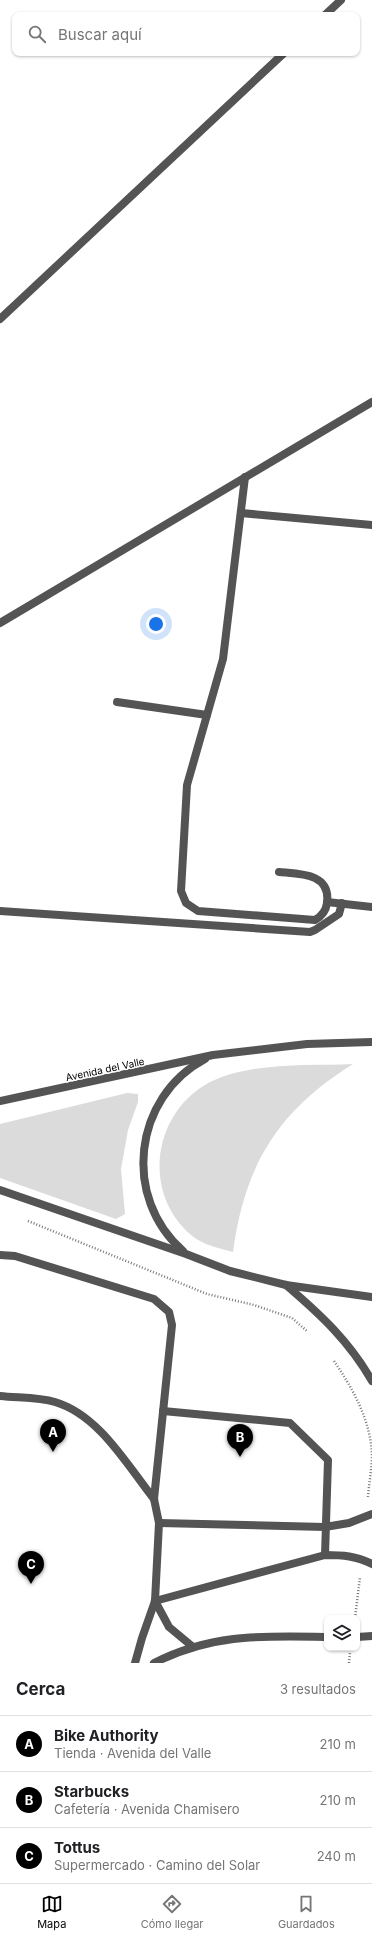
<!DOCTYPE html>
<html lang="es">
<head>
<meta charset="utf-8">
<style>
  :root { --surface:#fff; --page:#f2f2f2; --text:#202124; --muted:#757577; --line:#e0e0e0; --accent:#000 }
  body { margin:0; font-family:Inter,sans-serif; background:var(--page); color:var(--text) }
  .controls { position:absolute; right:12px; bottom:12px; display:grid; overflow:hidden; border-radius:8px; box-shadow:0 1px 3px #0004 }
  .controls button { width:36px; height:36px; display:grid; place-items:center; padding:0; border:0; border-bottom:1px solid var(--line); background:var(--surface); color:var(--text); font:20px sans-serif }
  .you { position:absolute; left:156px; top:624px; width:14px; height:14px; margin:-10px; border:3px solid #fff; border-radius:50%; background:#1a73e8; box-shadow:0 0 0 6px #1a73e833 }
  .badge { display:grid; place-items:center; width:26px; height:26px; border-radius:50%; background:var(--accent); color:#fff; font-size:13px; font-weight:700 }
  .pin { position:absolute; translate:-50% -33px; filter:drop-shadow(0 1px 2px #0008) }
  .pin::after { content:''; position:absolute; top:21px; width:14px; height:12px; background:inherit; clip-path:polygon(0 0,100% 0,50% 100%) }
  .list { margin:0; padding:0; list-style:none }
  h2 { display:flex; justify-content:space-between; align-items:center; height:52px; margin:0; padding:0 16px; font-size:17px }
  h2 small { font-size:13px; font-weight:400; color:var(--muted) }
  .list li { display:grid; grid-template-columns:26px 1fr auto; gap:12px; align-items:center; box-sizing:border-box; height:56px; padding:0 16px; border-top:1px solid var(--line) }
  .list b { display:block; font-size:15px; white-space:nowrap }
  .list p { margin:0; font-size:13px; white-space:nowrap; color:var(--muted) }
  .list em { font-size:13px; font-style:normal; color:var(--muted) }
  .icon { flex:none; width:22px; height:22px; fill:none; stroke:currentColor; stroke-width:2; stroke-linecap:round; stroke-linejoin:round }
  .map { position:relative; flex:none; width:372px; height:1663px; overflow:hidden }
  .search { position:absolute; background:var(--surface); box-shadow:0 1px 3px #0004; left:12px; right:12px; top:12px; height:44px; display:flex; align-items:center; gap:10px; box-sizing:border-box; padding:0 14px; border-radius:8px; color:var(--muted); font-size:15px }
  .sheet { height:220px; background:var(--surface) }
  nav { display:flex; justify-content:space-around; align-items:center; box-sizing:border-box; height:56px; border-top:1px solid var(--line); background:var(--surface); font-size:11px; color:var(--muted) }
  nav a { display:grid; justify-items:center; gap:2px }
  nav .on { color:var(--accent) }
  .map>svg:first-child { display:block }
  .green { fill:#dbdbdb }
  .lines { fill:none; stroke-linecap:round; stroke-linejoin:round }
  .path { stroke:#767676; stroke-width:2.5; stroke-dasharray:1 2; stroke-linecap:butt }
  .service { stroke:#545454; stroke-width:8 }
  .minor { stroke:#545454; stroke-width:8 }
  .tertiary { stroke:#545454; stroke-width:8 }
  .labels { text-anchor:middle; stroke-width:3; stroke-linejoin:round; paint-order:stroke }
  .street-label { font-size:10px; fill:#000; stroke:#fff }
</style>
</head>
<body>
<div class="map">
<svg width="372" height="1663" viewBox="0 0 372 1663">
  <rect width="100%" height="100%" fill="#fff"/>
  <g class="green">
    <path d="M353,1064C278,1111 245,1164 233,1252C218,1248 203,1245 191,1235C141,1192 153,1112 210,1082C249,1062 309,1066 353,1064Z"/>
    <polygon points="127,1093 138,1094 138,1102 128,1130 121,1169 125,1214 116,1219 0,1178 0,1124"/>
  </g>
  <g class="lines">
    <g class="path">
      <polyline points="28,1221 207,1294 254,1305 292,1318 308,1332"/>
      <path d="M334,1361C353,1389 370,1419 372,1454C372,1468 369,1483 368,1497"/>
      <polyline points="355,1618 360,1577"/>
      <polyline points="349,1663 350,1652"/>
    </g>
    <g class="service">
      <path d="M245,477L223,659L187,785L181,891L186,903L198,911L315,920C322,916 326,911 327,903C331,873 300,874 279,872"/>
      <polyline points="241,513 372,525"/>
      <polyline points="0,623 372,402"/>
      <polyline points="117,702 207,715"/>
      <polyline points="327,902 372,907"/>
      <polyline points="0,911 310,932 315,930 339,914 342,903"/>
      <polyline points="0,1255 15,1256 154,1299 169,1312 172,1325 154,1499 159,1523 155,1601 142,1638 135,1663"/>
      <path d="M0,1396C17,1398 38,1397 55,1402C99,1415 127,1465 154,1499"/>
      <polyline points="163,1411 290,1423 328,1460 325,1555"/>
      <polyline points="159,1523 325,1527 349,1523 372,1514"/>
      <path d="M155,1601L325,1555C342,1555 357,1556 372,1564"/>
      <polyline points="155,1601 169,1627 193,1647"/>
    </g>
    <g class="minor">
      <polyline points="325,15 341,0"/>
      <polyline points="0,319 284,53"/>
      <polyline points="357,1637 372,1636"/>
      <path d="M154,1663C213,1633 263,1636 327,1637"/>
    </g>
    <g class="tertiary">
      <polyline points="0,1101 213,1055 307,1044 372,1042"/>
      <polyline points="0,1190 186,1254 230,1271 286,1285 372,1297"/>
      <path d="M183,1251C122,1198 133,1097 205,1059"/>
      <path d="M286,1285C321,1315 349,1341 372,1381"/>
    </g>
  </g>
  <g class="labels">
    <g class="street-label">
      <text transform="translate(105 1069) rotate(-12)" y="4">Avenida del Valle</text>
    </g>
  </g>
</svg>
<div class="controls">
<button><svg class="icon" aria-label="layers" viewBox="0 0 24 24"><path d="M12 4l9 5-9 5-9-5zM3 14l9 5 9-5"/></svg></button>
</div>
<div class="you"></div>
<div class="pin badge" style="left:53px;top:1452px">A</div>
<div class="pin badge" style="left:240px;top:1457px">B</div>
<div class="pin badge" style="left:31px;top:1584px">C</div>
<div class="search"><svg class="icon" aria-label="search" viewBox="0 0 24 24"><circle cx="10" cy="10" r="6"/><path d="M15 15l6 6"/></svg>Buscar aquí</div>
</div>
<section class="sheet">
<h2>Cerca<small>3 resultados</small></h2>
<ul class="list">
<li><span class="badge">A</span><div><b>Bike Authority</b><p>Tienda · Avenida del Valle</p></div><em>210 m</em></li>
<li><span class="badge">B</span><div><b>Starbucks</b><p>Cafetería · Avenida Chamisero</p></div><em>210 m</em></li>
<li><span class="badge">C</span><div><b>Tottus</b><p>Supermercado · Camino del Solar</p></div><em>240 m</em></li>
</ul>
</section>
<nav>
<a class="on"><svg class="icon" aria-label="map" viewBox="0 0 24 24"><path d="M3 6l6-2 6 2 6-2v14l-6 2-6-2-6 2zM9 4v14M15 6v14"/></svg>Mapa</a>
<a><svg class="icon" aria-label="directions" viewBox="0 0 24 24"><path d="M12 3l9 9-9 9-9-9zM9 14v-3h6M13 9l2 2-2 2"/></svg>Cómo llegar</a>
<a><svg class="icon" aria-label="saved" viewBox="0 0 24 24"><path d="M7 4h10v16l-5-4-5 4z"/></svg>Guardados</a>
</nav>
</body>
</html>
